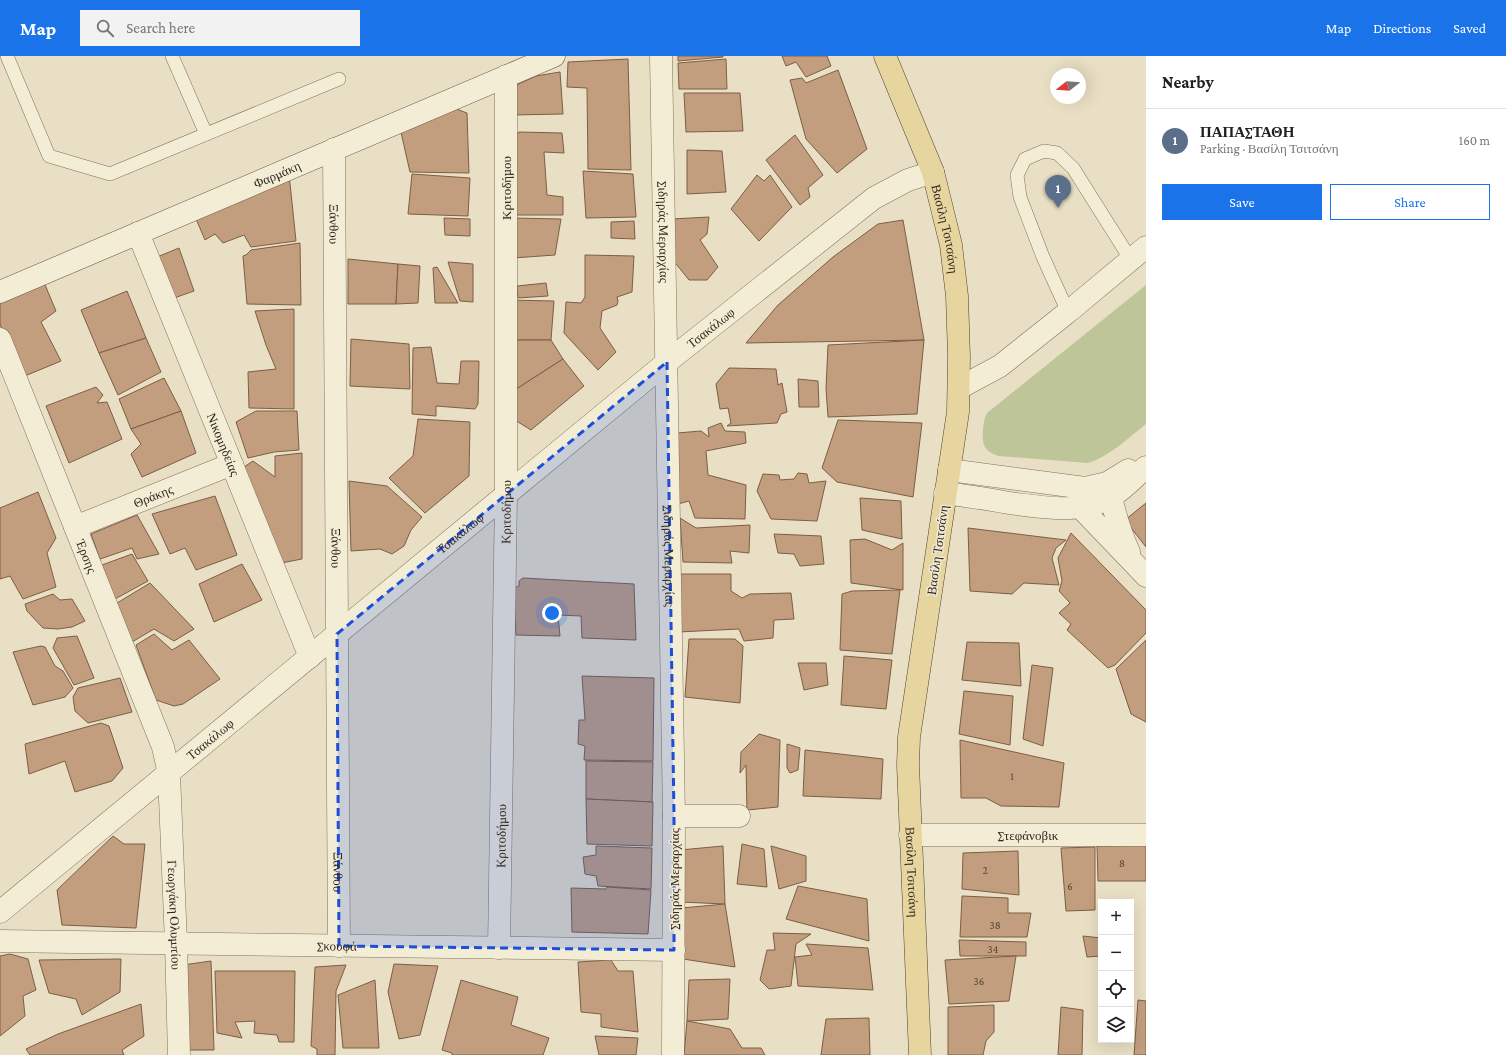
<!DOCTYPE html>
<html lang="en">
<head>
<meta charset="utf-8">
<style>
  :root { --surface:#fff; --page:#f2f2f2; --text:#202124; --muted:#757577; --line:#e0e0e0; --accent:#1a73e8 }
  body { margin:0; font-family:"Crimson Pro",serif; background:var(--page); color:var(--text) }
  .controls { position:absolute; right:12px; bottom:12px; display:grid; overflow:hidden; border-radius:0px; box-shadow:0 4px 16px #0002 }
  .controls button { width:36px; height:36px; display:grid; place-items:center; padding:0; border:0; border-bottom:1px solid var(--line); background:var(--surface); color:var(--text); font:20px sans-serif }
  .compass { position:absolute; left:1050px; top:12px; width:36px; height:36px; border-radius:50%; background:var(--surface); box-shadow:0 4px 16px #0002; rotate:253deg }
  .you { position:absolute; left:552px; top:557px; width:14px; height:14px; margin:-10px; border:3px solid #fff; border-radius:50%; background:#1a73e8; box-shadow:0 0 0 6px #1a73e833 }
  .badge { display:grid; place-items:center; width:26px; height:26px; border-radius:50%; background:var(--accent); color:#fff; font-size:13px; font-weight:700 }
  .pin { position:absolute; translate:-50% -33px; filter:drop-shadow(0 1px 2px #0008) }
  .pin::after { content:''; position:absolute; top:21px; width:14px; height:12px; background:inherit; clip-path:polygon(0 0,100% 0,50% 100%) }
  .list { margin:0; padding:0; list-style:none }
  h2 { display:flex; justify-content:space-between; align-items:center; height:52px; margin:0; padding:0 16px; font-size:17px }
  h2 small { font-size:13px; font-weight:400; color:var(--muted) }
  .list li { display:grid; grid-template-columns:26px 1fr auto; gap:12px; align-items:center; box-sizing:border-box; height:64px; padding:0 16px; border-top:1px solid var(--line) }
  .list b { display:block; font-size:15px; white-space:nowrap }
  .list p { margin:0; font-size:13px; white-space:nowrap; color:var(--muted) }
  .list em { font-size:13px; font-style:normal; color:var(--muted) }
  .actions { display:flex; gap:8px; padding:12px 16px }
  .actions a { flex:1; padding:9px 0; border:1px solid var(--accent); border-radius:0px; text-align:center; font-size:14px; color:var(--accent) }
  .actions .main { background:var(--accent); color:#fff }
  .icon { flex:none; width:22px; height:22px; fill:none; stroke:currentColor; stroke-width:2; stroke-linecap:round; stroke-linejoin:round }
  .map { position:relative; flex:none; width:1146px; height:999px; overflow:hidden }
  header { display:flex; align-items:center; gap:24px; box-sizing:border-box; height:56px; padding:0 20px; background:var(--accent); color:#fff }
  header strong { font-size:19px }
  nav { display:flex; gap:22px; margin-inline-start:auto; font-size:14px }
  .search { width:280px; height:36px; background:var(--page); display:flex; align-items:center; gap:10px; box-sizing:border-box; padding:0 14px; border-radius:0px; color:var(--muted); font-size:15px }
  main { display:flex }
  aside { flex:1; background:var(--surface) }
  .map>svg:first-child { display:block }
  .green { fill:#bdc599 }
  .building { fill:#c29e7e; stroke:#7c5e45 }
  .lines { fill:none; stroke-linecap:round; stroke-linejoin:round }
  .lane-casing { stroke:#80725d; stroke-width:14 }
  .street-casing { stroke:#80725d; stroke-width:23 }
  .secondary-casing { stroke:#625340; stroke-width:23 }
  .primary-casing { stroke:#4f4030; stroke-width:23 }
  .lane { stroke:#f4edd6; stroke-width:13 }
  .street { stroke:#f4edd6; stroke-width:22 }
  .secondary { stroke:#f4edd6; stroke-width:22 }
  .primary { stroke:#e7d5a0; stroke-width:22 }
  .marked { fill:#1d4ed8; fill-opacity:0.2; stroke:#1d4ed8; stroke-width:3; stroke-dasharray:8 5; stroke-linejoin:round }
  .labels { text-anchor:middle; stroke-width:3; stroke-linejoin:round; paint-order:stroke }
  .number-label { font-size:11px; fill:#564637 }
  .street-label { font-size:13px; fill:#32291f; stroke:#f0e9d2 }
</style>
</head>
<body>
<header>
<strong>Map</strong>
<div class="search"><svg class="icon" aria-label="search" viewBox="0 0 24 24"><circle cx="10" cy="10" r="6"/><path d="M15 15l6 6"/></svg>Search here</div>
<nav><a>Map</a><a>Directions</a><a>Saved</a></nav>
</header>
<main>
<div class="map">
<svg width="1146" height="999" viewBox="0 0 1146 999">
  <rect width="100%" height="100%" fill="#e8dfc4"/>
  <path class="green" d="M1146,229V368C1128,382 1110,400 1088,407L999,400C983,395 982,388 983,373C984,367 984,362 987,357Z"/>
  <g class="building">
    <polygon points="678,0 723,0 723,1 678,5"/>
    <polygon points="782,0 827,0 831,10 806,21 796,6 786,10"/>
    <polygon points="628,3 631,114 588,113 587,32 567,31 568,6"/>
    <polygon points="726,3 727,33 679,33 678,7"/>
    <polygon points="838,14 867,93 837,117 806,83 790,24 802,22 806,27"/>
    <polygon points="560,16 563,58 513,59 512,31 536,20"/>
    <polygon points="684,37 740,37 743,75 686,76"/>
    <polygon points="451,51 467,57 469,117 410,116 400,72"/>
    <polygon points="519,76 562,77 564,97 544,96 547,139 563,141 563,159 515,159 511,83"/>
    <polygon points="795,79 823,119 808,132 810,141 800,149 766,104"/>
    <polygon points="687,94 722,95 726,136 687,138"/>
    <polygon points="583,115 633,118 636,161 586,162"/>
    <polygon points="289,118 296,185 251,191 244,179 223,187 215,178 205,184 194,158"/>
    <polygon points="412,118 470,122 468,160 408,158"/>
    <polygon points="757,119 764,125 770,119 792,151 759,185 731,153"/>
    <polygon points="709,161 707,178 700,184 718,211 707,224 689,224 673,204 672,163"/>
    <polygon points="444,162 470,163 470,180 445,179"/>
    <polygon points="513,162 561,163 555,199 513,202"/>
    <polygon points="903,164 924,284 746,287 778,249 833,201 878,168"/>
    <polygon points="634,165 635,183 611,182 611,166"/>
    <polygon points="300,187 301,249 247,248 243,200 246,199 251,194"/>
    <polygon points="179,192 194,235 174,242 157,201"/>
    <polygon points="585,199 634,200 632,236 617,241 618,245 617,249 602,255 600,272 616,296 598,314 564,277 566,246 581,247 585,241"/>
    <polygon points="348,203 398,208 396,248 348,248"/>
    <polygon points="448,206 473,208 473,246 460,245"/>
    <polygon points="398,208 420,210 418,247 396,248"/>
    <polygon points="437,211 458,247 435,247 433,212"/>
    <polygon points="43,224 56,255 41,266 61,305 20,322 0,268 0,247"/>
    <polygon points="546,227 548,240 518,242 517,230"/>
    <polygon points="127,235 146,282 99,297 81,254"/>
    <polygon points="508,244 554,245 551,284 508,284"/>
    <polygon points="294,253 294,353 249,352 248,316 276,313 266,289 255,255"/>
    <polygon points="146,282 161,316 118,339 99,297"/>
    <polygon points="351,283 409,288 410,333 350,330"/>
    <polygon points="508,284 551,284 563,303 510,337"/>
    <polygon points="924,284 917,358 828,361 826,333 828,289"/>
    <polygon points="431,291 437,327 459,328 461,305 479,305 478,348 475,353 436,350 436,360 412,358 413,292"/>
    <polygon points="563,303 584,330 531,374 510,361 510,337"/>
    <polygon points="729,312 776,313 778,329 782,327 787,356 781,358 777,367 727,370 731,367 728,352 720,353 716,328"/>
    <polygon points="164,322 181,355 131,373 119,343"/>
    <polygon points="798,323 818,325 819,351 799,351"/>
    <polygon points="96,331 103,339 97,347 107,346 122,383 69,407 46,350"/>
    <polygon points="181,355 196,397 142,421 131,398 141,388 131,373"/>
    <polygon points="256,355 297,355 299,394 274,396 248,402 236,366"/>
    <polygon points="418,363 470,366 469,420 425,457 389,422 413,400"/>
    <polygon points="838,364 922,367 913,441 837,426 822,412"/>
    <polygon points="721,367 725,375 745,376 746,387 706,395 708,419 746,429 745,463 695,462 689,445 678,448 677,377 701,375 709,381 708,372"/>
    <polygon points="302,397 302,503 276,508 238,415 253,405 275,421 275,400"/>
    <polygon points="798,417 807,418 809,427 826,425 817,465 771,463 757,435 763,418 779,419 780,424 794,423"/>
    <polygon points="349,425 387,430 422,461 411,474 404,490 392,498 380,493 351,495"/>
    <polygon points="38,436 56,482 47,497 56,531 23,543 10,520 0,523 0,452"/>
    <polygon points="215,440 237,499 196,514 185,492 170,498 152,458"/>
    <polygon points="860,442 901,445 902,483 862,474"/>
    <polygon points="1146,447 1146,491 1125,464"/>
    <polygon points="137,459 159,498 137,503 132,492 100,503 91,478"/>
    <polygon points="680,462 696,472 750,469 749,497 730,495 732,507 683,506"/>
    <polygon points="968,472 1066,484 1056,492 1052,502 1059,529 1024,527 1012,538 970,535"/>
    <polygon points="1071,477 1146,554 1146,577 1115,609 1108,612 1067,574 1071,568 1059,557 1070,547 1059,535 1062,525 1058,502"/>
    <polygon points="774,478 821,480 824,508 800,510 794,498 778,497"/>
    <polygon points="865,483 892,494 903,487 903,534 851,527 850,484"/>
    <polygon points="132,498 148,525 115,543 102,509"/>
    <polygon points="242,508 262,544 214,566 199,528"/>
    <polygon points="676,518 731,518 731,535 742,542 750,538 791,537 794,563 774,564 773,582 744,585 739,573 678,576"/>
    <polygon points="523,522 634,528 636,584 582,582 581,560 558,559 560,580 516,579 514,532 519,530 519,525"/>
    <polygon points="150,527 194,573 174,585 154,573 132,586 117,547"/>
    <polygon points="900,534 892,598 840,594 842,538 852,535"/>
    <polygon points="53,538 60,544 72,543 85,565 72,571 58,573 43,572 27,555 25,548"/>
    <polygon points="154,578 172,594 189,584 220,623 183,648 174,650 156,644 136,589"/>
    <polygon points="77,580 94,622 74,629 53,592 57,582"/>
    <polygon points="689,583 735,583 743,590 740,647 685,641"/>
    <polygon points="1146,584 1146,666 1131,658 1116,613"/>
    <polygon points="967,586 1019,587 1021,630 962,624"/>
    <polygon points="41,590 45,591 55,610 63,615 73,632 65,641 33,649 13,596"/>
    <polygon points="844,600 892,604 886,653 841,649"/>
    <polygon points="798,607 826,607 828,629 804,634"/>
    <polygon points="1032,609 1053,612 1043,690 1023,683"/>
    <polygon points="582,620 654,622 653,705 584,704 585,690 578,688 579,664 585,664"/>
    <polygon points="120,622 132,656 88,667 75,655 73,641 78,632"/>
    <polygon points="964,635 1013,640 1010,689 959,678"/>
    <polygon points="101,667 109,670 123,712 112,725 75,736 65,705 29,718 25,688"/>
    <polygon points="759,678 780,684 778,751 747,754 746,709 740,717 741,696"/>
    <polygon points="960,684 1064,707 1059,751 1001,750 986,742 961,742"/>
    <polygon points="787,688 800,692 798,714 790,717 787,712"/>
    <polygon points="805,694 883,703 881,743 803,740"/>
    <polygon points="586,705 653,706 652,746 586,743"/>
    <polygon points="586,743 653,746 652,790 587,788"/>
    <polygon points="113,780 124,788 145,788 136,872 62,869 57,834"/>
    <polygon points="742,788 764,793 767,831 737,828"/>
    <polygon points="1146,789 1146,825 1098,825 1097,790"/>
    <polygon points="596,790 652,792 651,833 598,830 596,820 585,818 583,801 596,799"/>
    <polygon points="723,790 725,848 680,846 680,794"/>
    <polygon points="771,790 806,800 806,825 779,833"/>
    <polygon points="1095,791 1095,854 1066,855 1061,792"/>
    <polygon points="1018,795 1019,839 962,833 963,797"/>
    <polygon points="798,830 867,843 869,885 786,863"/>
    <polygon points="607,831 651,834 648,878 572,876 571,832 606,833"/>
    <polygon points="962,840 1008,842 1008,857 1031,857 1027,881 960,881"/>
    <polygon points="725,848 735,911 683,903 682,852"/>
    <polygon points="773,877 811,878 796,888 791,930 769,933 760,924 767,894 775,894"/>
    <polygon points="1083,880 1101,882 1101,900 1087,901"/>
    <polygon points="959,884 1026,886 1026,900 960,900"/>
    <polygon points="806,888 868,892 873,934 798,930 795,901 812,899"/>
    <polygon points="10,898 28,903 36,934 23,940 25,960 0,980 0,900"/>
    <polygon points="1016,900 1009,945 949,948 945,904"/>
    <polygon points="121,903 120,936 82,959 76,943 49,937 39,904"/>
    <polygon points="611,904 618,915 633,915 638,976 601,971 601,958 581,956 578,906"/>
    <polygon points="211,905 214,994 184,994 183,909"/>
    <polygon points="394,908 438,910 420,979 399,983 388,936"/>
    <polygon points="346,909 336,935 335,999 317,999 317,993 311,990 315,911"/>
    <polygon points="215,915 295,915 294,986 279,986 277,979 254,977 255,965 235,966 242,982 217,977"/>
    <polygon points="730,923 728,963 687,965 689,924"/>
    <polygon points="375,924 379,992 343,992 338,939"/>
    <polygon points="461,924 518,941 511,969 549,982 543,999 452,999 452,997 442,994"/>
    <polygon points="1138,944 1146,945 1146,999 1134,999"/>
    <polygon points="141,948 144,980 122,994 124,999 30,999 26,993 58,978"/>
    <polygon points="994,949 994,976 986,985 983,999 948,999 948,951"/>
    <polygon points="1061,951 1083,954 1082,999 1058,999"/>
    <polygon points="869,962 870,999 821,999 826,963"/>
    <polygon points="687,965 730,973 742,992 761,992 765,999 684,999"/>
    <polygon points="595,980 638,982 636,999 599,999"/>
  </g>
  <g class="lines">
    <g class="lane-casing">
      <g id="lane">
        <polyline points="7,0 49,100 110,118 339,23"/>
        <polyline points="172,0 206,78"/>
        <polyline points="1068,256 1043,201 1020,141 1017,119 1025,103 1044,95 1057,97 1073,112 1131,204"/>
      </g>
    </g>
    <g class="street-casing">
      <g id="street">
        <path id="s1" d="M661,0L674,760L673,999"/>
        <path id="s2" d="M334,93L339,890"/>
        <path id="s3" d="M138,177L310,601"/>
        <path id="s4" d="M0,283L163,691L169,718L176,887L179,999"/>
        <polyline points="959,332 1000,310 1068,256 1146,191"/>
        <polyline points="949,414 1085,432 1107,427 1128,414"/>
        <path d="M1108,428C1113,452 1119,474 1129,496"/>
        <path d="M945,437C967,440 988,443 1009,447C1042,451 1080,459 1111,441C1124,433 1135,421 1146,411"/>
        <polyline points="1080,451 1146,520"/>
        <path id="s5" d="M75,471L232,408"/>
        <polyline points="674,760 739,760"/>
        <path id="s6" d="M910,779H1146"/>
        <path id="s7" d="M0,856L667,306L874,142L908,124L933,116"/>
        <path id="s8" d="M0,885L674,894"/>
        <path id="s9" d="M499,892L506,439V20"/>
      </g>
    </g>
    <g class="secondary-casing">
      <g id="secondary">
        <path id="s10" d="M0,236L554,0"/>
      </g>
    </g>
    <g class="primary-casing">
      <g id="primary">
        <path id="s11" d="M885,0L933,116L951,189L957,240L959,301L958,356L909,681L908,709L920,999"/>
      </g>
    </g>
    <use href="#lane" class="lane"/>
    <use href="#street" class="street"/>
    <use href="#secondary" class="secondary"/>
    <use href="#primary" class="primary"/>
  </g>
  <path class="marked" d="M667,306L674,760V894L339,890L337,578Z"/>
  <g class="labels">
    <g class="number-label">
      <text x="1012" y="724">1</text>
      <text x="1122" y="811">8</text>
      <text x="985" y="818">2</text>
      <text x="1070" y="834">6</text>
      <text x="995" y="873">38</text>
      <text x="993" y="897">34</text>
      <text x="979" y="929">36</text>
    </g>
    <g class="street-label">
      <text dy="5" stroke="none"><textPath href="#s10" startOffset="301">Φαρμάκη</textPath></text>
      <text transform="translate(506 132) rotate(-90)" y="5">Κριτοδήμου</text>
      <text dy="5" stroke="none"><textPath href="#s2" startOffset="75">Ξάνθου</textPath></text>
      <text dy="5" stroke="none"><textPath href="#s11" startOffset="184">Βασίλη Τσιτσάνη</textPath></text>
      <text dy="5" stroke="none"><textPath href="#s1" startOffset="176">Σιδηράς Μεραρχίας</textPath></text>
      <text dy="5" stroke="none"><textPath href="#s7" startOffset="920">Τσακάλωφ</textPath></text>
      <text dy="5" stroke="none"><textPath href="#s3" startOffset="228">Νικομηδείας</textPath></text>
      <text dy="5" stroke="none"><textPath href="#s5" startOffset="84">Θράκης</textPath></text>
      <text dy="5" stroke="none"><textPath href="#s9" startOffset="436">Κριτοδήμου</textPath></text>
      <text dy="5" stroke="none"><textPath href="#s7" startOffset="596">Τσακάλωφ</textPath></text>
      <text dy="5" stroke="none"><textPath href="#s2" startOffset="399">Ξάνθου</textPath></text>
      <text transform="translate(937 494) rotate(-82)" y="5">Βασίλη Τσιτσάνη</text>
      <text dy="5" stroke="none"><textPath href="#s1" startOffset="500">Σιδηράς Μεραρχίας</textPath></text>
      <text dy="5" stroke="none"><textPath href="#s4" startOffset="234">Έρσης</textPath></text>
      <text dy="5" stroke="none"><textPath href="#s7" startOffset="272">Τσακάλωφ</textPath></text>
      <text dy="5" stroke="none"><textPath href="#s6" startOffset="118">Στεφάνοβικ</textPath></text>
      <text dy="5" stroke="none"><textPath href="#s9" startOffset="112">Κριτοδήμου</textPath></text>
      <text dy="5" stroke="none"><textPath href="#s2" startOffset="723">Ξάνθου</textPath></text>
      <text dy="5" stroke="none"><textPath href="#s11" startOffset="832">Βασίλη Τσιτσάνη</textPath></text>
      <text transform="translate(674 823) rotate(-90)" y="5">Σιδηράς Μεραρχίας</text>
      <text dy="5" stroke="none"><textPath href="#s4" startOffset="608">Γεωργάκη Ολυμπίου</textPath></text>
      <text dy="5" stroke="none"><textPath href="#s8" startOffset="337">Σκουφά</textPath></text>
    </g>
  </g>
</svg>
<div class="controls">
<button>+</button>
<button>−</button>
<button><svg class="icon" aria-label="locate" viewBox="0 0 24 24"><circle cx="12" cy="12" r="6"/><path d="M12 2v4M12 18v4M2 12h4M18 12h4"/></svg></button>
<button><svg class="icon" aria-label="layers" viewBox="0 0 24 24"><path d="M12 4l9 5-9 5-9-5zM3 14l9 5 9-5"/></svg></button>
</div>
<svg class="compass" viewBox="-18 -18 36 36"><path d="M0-13l5 13h-10z" fill="#e53935"/><path d="M0 13l5-13h-10z" fill="#757577"/></svg>
<div class="you"></div>
<div class="pin badge" style="left:1058px;top:152px;background:#5c6f8a">1</div>
</div>
<aside>
<h2>Nearby<small></small></h2>
<ul class="list">
<li><span class="badge" style="background:#5c6f8a">1</span><div><b>ΠΑΠΑΣΤΑΘΗ</b><p>Parking · Βασίλη Τσιτσάνη</p></div><em>160 m</em></li>
</ul>
<div class="actions"><a class="main">Save</a><a>Share</a></div>
</aside>
</main>
</body>
</html>
